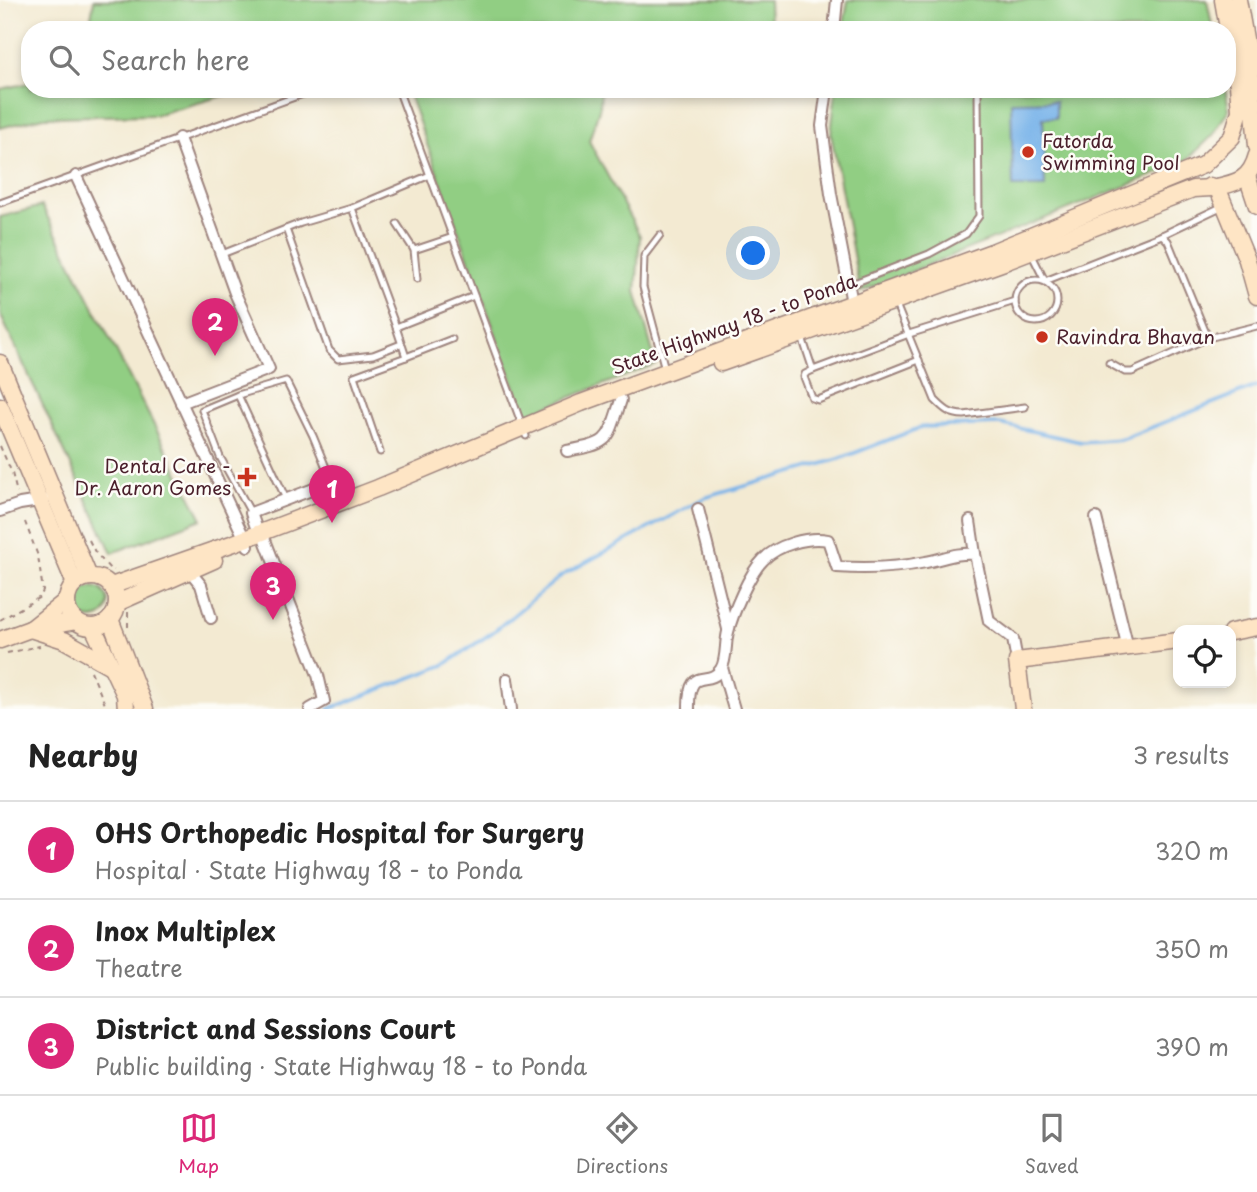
<!DOCTYPE html>
<html lang="en">
<head>
<meta charset="utf-8">
<style>
  :root { --surface:#fff; --page:#f2f2f2; --text:#222; --muted:#767676; --line:#e0e0e0; --accent:#db2777 }
  body { margin:0; font-family:"Playpen Sans",sans-serif; background:var(--page); color:var(--text) }
  .controls { position:absolute; right:21px; bottom:21px; display:grid; overflow:hidden; border-radius:14px; box-shadow:0 4px 10px #0003 }
  .controls button { width:63px; height:63px; display:grid; place-items:center; padding:0; border:0; border-bottom:2px solid var(--line); background:var(--surface); color:var(--text); font:35px sans-serif }
  .you { position:absolute; left:754px; top:254px; width:24px; height:24px; margin:-18px; border:5px solid #fff; border-radius:50%; background:#1a73e8; box-shadow:0 0 0 10px #1a73e833 }
  .badge { display:grid; place-items:center; width:46px; height:46px; border-radius:50%; background:var(--accent); color:#fff; font-size:23px; font-weight:700 }
  .pin { position:absolute; translate:-50% -58px; filter:drop-shadow(0 2px 4px #0008) }
  .pin::after { content:''; position:absolute; top:37px; width:24px; height:21px; background:inherit; clip-path:polygon(0 0,100% 0,50% 100%) }
  .list { margin:0; padding:0; list-style:none }
  h2 { display:flex; justify-content:space-between; align-items:center; height:91px; margin:0; padding:0 28px; font-size:30px }
  h2 small { font-size:23px; font-weight:400; color:var(--muted) }
  .list li { display:grid; grid-template-columns:46px 1fr auto; gap:21px; align-items:center; box-sizing:border-box; height:98px; padding:0 28px; border-top:2px solid var(--line) }
  .list b { display:block; font-size:26px; white-space:nowrap }
  .list p { margin:0; font-size:23px; white-space:nowrap; color:var(--muted) }
  .list em { font-size:23px; font-style:normal; color:var(--muted) }
  .icon { flex:none; width:38px; height:38px; fill:none; stroke:currentColor; stroke-width:2; stroke-linecap:round; stroke-linejoin:round }
  .map { position:relative; flex:none; width:1257px; height:709px; overflow:hidden }
  .search { position:absolute; background:var(--surface); box-shadow:0 4px 10px #0003; left:21px; right:21px; top:21px; height:77px; display:flex; align-items:center; gap:18px; box-sizing:border-box; padding:0 24px; border-radius:28px; color:var(--muted); font-size:26px }
  .sheet { height:385px; background:var(--surface) }
  nav { display:flex; justify-content:space-around; align-items:center; box-sizing:border-box; height:98px; border-top:2px solid var(--line); background:var(--surface); font-size:19px; color:var(--muted) }
  nav a { display:grid; justify-items:center; gap:4px }
  nav .on { color:var(--accent) }
  .map>svg:first-child { display:block }
  .green { fill:#91ce83; stroke:#6e7657; stroke-width:2 }
  .water { fill:#78b3e9; stroke:#61698a; stroke-width:2 }
  .lines { fill:none; stroke-linecap:round; stroke-linejoin:round }
  .stream { stroke:#78b3e9; stroke-width:3.5 }
  .lane-casing { stroke:#9e847e; stroke-width:9 }
  .street-casing { stroke:#9e847e; stroke-width:14 }
  .secondary-casing { stroke:#9e847e; stroke-width:19 }
  .path { stroke:#9e847e; stroke-width:2; stroke-dasharray:5 5; stroke-linecap:butt }
  .lane { stroke:#fff; stroke-width:5 }
  .street { stroke:#fff; stroke-width:10 }
  .secondary { stroke:#fee5c5; stroke-width:16 }
  .poi-dot { fill:#c8321e; stroke:#fdfcf7; stroke-width:2.5 }
  .labels { text-anchor:middle; stroke-width:5; stroke-linejoin:round; paint-order:stroke }
  .poi-label { font-size:19px; fill:#4a1f2b; stroke:#fdfcf7; text-anchor:start }
  .street-label { font-size:19px; fill:#4a1f2b; stroke:#fdfcf7 }
</style>
</head>
<body>
<div class="map">
<svg width="1257" height="709" viewBox="0 0 1257 709">
  <rect width="100%" height="100%" fill="#fdfcf7"/>
  <filter id="ink" filterUnits="userSpaceOnUse"><feTurbulence type="fractalNoise" baseFrequency=".0143" numOctaves="2"/><feDisplacementMap in="SourceGraphic" scale="14" xChannelSelector="R" yChannelSelector="G"/><feConvolveMatrix kernelMatrix="1 2 1 2 8 2 1 2 1" color-interpolation-filters="sRGB"/></filter>
  <filter id="wash" filterUnits="userSpaceOnUse"><feTurbulence type="fractalNoise" baseFrequency=".00686" numOctaves="4" result="noise"/><feDisplacementMap in="SourceGraphic" scale="28" xChannelSelector="R" yChannelSelector="G"/><feGaussianBlur stdDeviation="1.57" result="paint"/><feColorMatrix in="noise" values="0 0 0 0 0 0 0 0 0 0 0 0 0 0 0 0 0 1.4 0 .05"/><feComposite in="paint" operator="in"/></filter>
  <g filter="url(#wash)">
    <rect width="100%" height="100%" fill="#f3ead2"/>
    <g class="green">
      <polygon points="94,0 769,0 770,26 605,25 604,30 89,30"/>
      <polygon points="848,0 1207,0 1213,30 843,30"/>
      <polygon points="30,83 30,89 247,89 155,115 44,117 0,128 0,89"/>
      <polygon points="407,89 601,89 600,106 589,141 640,236 636,291 656,364 525,415"/>
      <polygon points="836,89 1225,89 1229,109 1213,135 1184,163 860,292 831,134"/>
      <polygon points="42,206 202,519 112,553 0,314 0,217"/>
      <circle cx="92" cy="603" r="16"/>
    </g>
    <polygon class="water" points="1056,101 1056,118 1043,118 1045,187 1013,187 1011,102"/>
    <g class="lines">
      <polyline class="stream" points="329,709 444,665 493,632 561,576 704,498 839,459 922,427 1000,424 1081,442 1122,439 1257,386"/>
    </g>
  </g>
  <g filter="url(#ink)">
    <g class="lines">
      <g class="lane-casing">
        <g id="lane">
          <polyline points="398,89 526,436"/>
          <polyline points="0,203 317,89"/>
          <polyline points="352,208 396,327 474,296"/>
          <polyline points="397,224 414,250 453,237"/>
          <polyline points="286,229 329,350 338,359 373,355 401,344"/>
          <polyline points="660,235 644,256 643,287 665,369"/>
          <polyline points="1162,235 1223,206"/>
          <polyline points="414,250 417,279"/>
          <polyline points="222,254 301,223 352,208 430,175"/>
          <polyline points="1032,255 1045,281 1162,235 1168,241 1208,338 1257,326"/>
          <circle cx="1036" cy="301" r="21"/>
          <polyline points="849,285 929,254 966,234 979,216 978,91"/>
          <path d="M895,302L935,400C944,409 950,415 964,415L1025,407"/>
          <polyline points="396,327 406,357 452,339"/>
          <polyline points="802,337 813,370"/>
          <polyline points="919,360 818,400 812,398 804,377 805,374 813,370 909,334 1015,301"/>
          <polyline points="1109,363 1125,372 1132,372 1208,338"/>
          <polyline points="238,395 286,381 313,436 332,482"/>
          <polyline points="380,452 354,376 406,357"/>
          <polyline points="251,513 220,457 202,410 238,395 286,499"/>
        </g>
      </g>
      <g class="street-casing">
        <g id="street">
          <polyline points="834,30 837,0"/>
          <polyline points="827,89 822,126 831,194 853,308"/>
          <polyline points="179,138 235,293 269,369 181,403"/>
          <polyline points="76,176 248,546"/>
          <path d="M567,451C611,443 607,442 621,400"/>
          <polyline points="698,509 728,629"/>
          <polyline points="0,511 20,504 45,500"/>
          <polyline points="1096,518 1128,648"/>
          <polyline points="970,521 975,554"/>
          <polyline points="258,533 251,513 332,482 340,502"/>
          <polyline points="265,540 318,675 324,701 310,709"/>
          <polyline points="189,570 201,585 211,618"/>
          <polyline points="722,668 734,709"/>
          <polyline points="507,679 511,709"/>
          <path d="M689,709C688,663 708,689 721,669C727,660 725,642 728,632C733,612 749,574 763,560C777,545 808,536 828,540L837,567C866,569 897,568 926,562C943,559 957,552 975,554L989,621L1013,639L1017,661"/>
        </g>
      </g>
      <g class="secondary-casing">
        <g id="secondary">
          <polyline points="1238,0 1250,66 1257,146"/>
          <polyline points="1247,176 1257,206"/>
          <path d="M1210,186L1212,188C1236,183 1250,181 1257,155"/>
          <polyline points="1217,187 1247,260 1257,296"/>
          <polyline points="0,363 89,577"/>
          <polyline points="721,363 1007,261 1193,189 1212,188"/>
          <polyline points="0,406 75,584"/>
          <circle cx="92" cy="602" r="25"/>
          <polyline points="111,586 234,543 378,488 581,403 992,252 1203,165 1232,137 1240,111 1238,85 1223,0"/>
          <polyline points="117,603 214,560"/>
          <polyline points="110,619 145,709"/>
          <polyline points="93,627 125,695 126,709"/>
          <polyline points="32,628 67,600"/>
          <polyline points="30,629 64,640 114,668"/>
          <polyline points="1231,632 1257,627"/>
          <polyline points="0,640 30,629 76,621"/>
          <polyline points="1023,709 1017,661 1178,641"/>
        </g>
      </g>
      <g class="path">
        <polyline points="0,446 12,473 17,493"/>
        <polyline points="89,540 95,552 110,569 114,570"/>
        <polyline points="128,612 128,628"/>
        <polyline points="0,620 40,597 43,591 38,556 25,522"/>
        <polyline points="7,653 40,646"/>
        <polyline points="91,671 107,709"/>
      </g>
      <use href="#lane" class="lane"/>
      <use href="#street" class="street"/>
      <use href="#secondary" class="secondary"/>
    </g>
  </g>
  <g class="poi-dot">
    <circle cx="1028" cy="152" r="7"/>
    <circle cx="1042" cy="337" r="7"/>
    <path d="M243.5 466.5h7v7h7v7h-7v7h-7v-7h-7v-7h7z"/>
  </g>
  <g class="labels">
    <g class="poi-label">
      <text x="1042" y="148">Fatorda<tspan x="1042" dy="22">Swimming Pool</tspan></text>
      <text x="1056" y="344">Ravindra Bhavan</text>
      <text x="231" y="473" text-anchor="end">Dental Care -<tspan x="231" dy="22">Dr. Aaron Gomes</tspan></text>
    </g>
    <g class="street-label">
      <text transform="translate(734 324) rotate(-20)" y="7">State Highway 18 - to Ponda</text>
    </g>
  </g>
</svg>
<div class="controls">
<button><svg class="icon" aria-label="locate" viewBox="0 0 24 24"><circle cx="12" cy="12" r="6"/><path d="M12 2v4M12 18v4M2 12h4M18 12h4"/></svg></button>
</div>
<div class="you"></div>
<div class="pin badge" style="left:332px;top:523px">1</div>
<div class="pin badge" style="left:215px;top:356px">2</div>
<div class="pin badge" style="left:273px;top:620px">3</div>
<div class="search"><svg class="icon" aria-label="search" viewBox="0 0 24 24"><circle cx="10" cy="10" r="6"/><path d="M15 15l6 6"/></svg>Search here</div>
</div>
<section class="sheet">
<h2>Nearby<small>3 results</small></h2>
<ul class="list">
<li><span class="badge">1</span><div><b>OHS Orthopedic Hospital for Surgery</b><p>Hospital · State Highway 18 - to Ponda</p></div><em>320 m</em></li>
<li><span class="badge">2</span><div><b>Inox Multiplex</b><p>Theatre</p></div><em>350 m</em></li>
<li><span class="badge">3</span><div><b>District and Sessions Court</b><p>Public building · State Highway 18 - to Ponda</p></div><em>390 m</em></li>
</ul>
</section>
<nav>
<a class="on"><svg class="icon" aria-label="map" viewBox="0 0 24 24"><path d="M3 6l6-2 6 2 6-2v14l-6 2-6-2-6 2zM9 4v14M15 6v14"/></svg>Map</a>
<a><svg class="icon" aria-label="directions" viewBox="0 0 24 24"><path d="M12 3l9 9-9 9-9-9zM9 14v-3h6M13 9l2 2-2 2"/></svg>Directions</a>
<a><svg class="icon" aria-label="saved" viewBox="0 0 24 24"><path d="M7 4h10v16l-5-4-5 4z"/></svg>Saved</a>
</nav>
</body>
</html>
